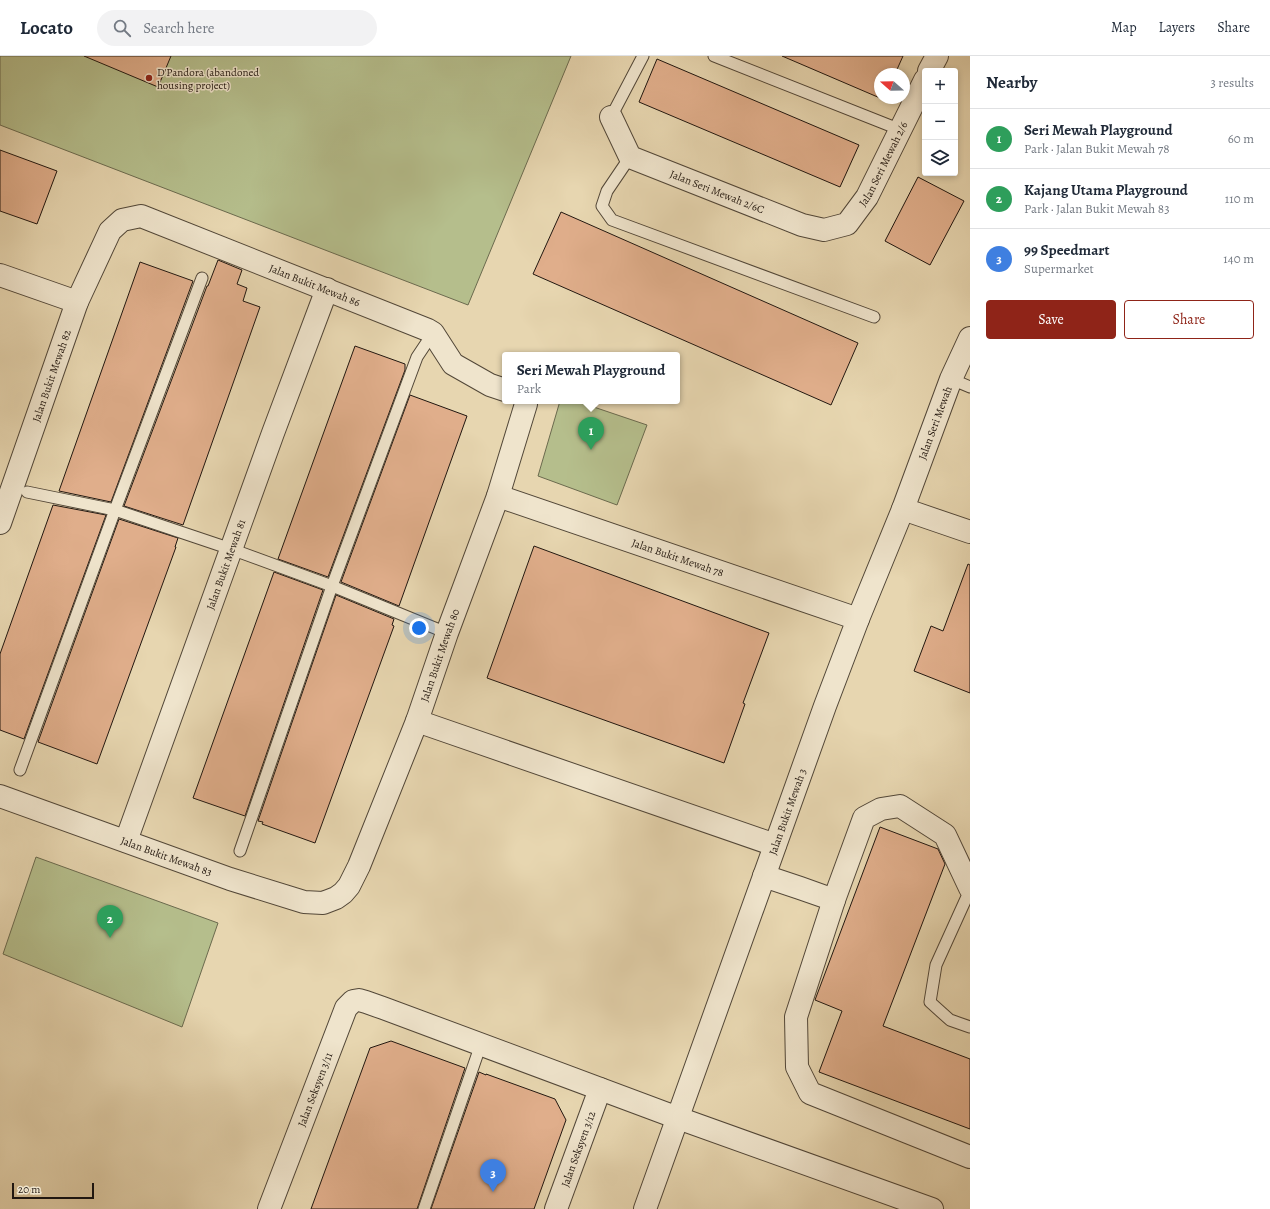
<!DOCTYPE html>
<html lang="en">
<head>
<meta charset="utf-8">
<style>
  :root { --surface:#fff; --page:#f2f2f3; --text:#1f2937; --muted:#747a83; --line:#e0e1e3; --accent:#8f2418 }
  body { margin:0; font-family:Alegreya,serif; background:var(--page); color:var(--text) }
  .controls { position:absolute; right:12px; top:12px; display:grid; overflow:hidden; border-radius:4px; box-shadow:0 2px 6px #0003 }
  .controls button { width:36px; height:36px; display:grid; place-items:center; padding:0; border:0; border-bottom:1px solid var(--line); background:var(--surface); color:var(--text); font:20px sans-serif }
  .compass { position:absolute; left:874px; top:12px; width:36px; height:36px; border-radius:50%; background:var(--surface); box-shadow:0 2px 6px #0003; rotate:290deg }
  .scale { position:absolute; left:12px; bottom:10px; width:82px; box-sizing:border-box; padding-left:4px; border:2px solid #211710; border-top:0; font-size:11px; line-height:14px; white-space:nowrap; color:#211710; -webkit-text-stroke:3px #efe4cc; paint-order:stroke }
  .you { position:absolute; left:419px; top:572px; width:14px; height:14px; margin:-10px; border:3px solid #fff; border-radius:50%; background:#1a73e8; box-shadow:0 0 0 6px #1a73e833 }
  .badge { display:grid; place-items:center; width:26px; height:26px; border-radius:50%; background:var(--accent); color:#fff; font-size:13px; font-weight:700 }
  .pin { position:absolute; translate:-50% -33px; filter:drop-shadow(0 1px 2px #0008) }
  .pin::after { content:''; position:absolute; top:21px; width:14px; height:12px; background:inherit; clip-path:polygon(0 0,100% 0,50% 100%) }
  .popup { position:absolute; left:502px; top:296px; width:178px; height:52px; box-sizing:border-box; display:grid; place-content:center; border-radius:4px; background:var(--surface); filter:drop-shadow(0 1px 3px #0005); font-size:13px; white-space:nowrap; color:var(--muted) }
  .popup b { font-size:15px; color:var(--text) }
  .popup::after { content:''; position:absolute; left:50%; top:100%; margin-left:-8px; border:8px solid transparent; border-top-color:var(--surface) }
  .list { margin:0; padding:0; list-style:none }
  h2 { display:flex; justify-content:space-between; align-items:center; height:52px; margin:0; padding:0 16px; font-size:17px }
  h2 small { font-size:13px; font-weight:400; color:var(--muted) }
  .list li { display:grid; grid-template-columns:26px 1fr auto; gap:12px; align-items:center; box-sizing:border-box; height:60px; padding:0 16px; border-top:1px solid var(--line) }
  .list b { display:block; font-size:15px; white-space:nowrap }
  .list p { margin:0; font-size:13px; white-space:nowrap; color:var(--muted) }
  .list em { font-size:13px; font-style:normal; color:var(--muted) }
  .actions { display:flex; gap:8px; padding:12px 16px }
  .actions a { flex:1; padding:9px 0; border:1px solid var(--accent); border-radius:4px; text-align:center; font-size:14px; color:var(--accent) }
  .actions .main { background:var(--accent); color:#fff }
  .icon { flex:none; width:22px; height:22px; fill:none; stroke:currentColor; stroke-width:2; stroke-linecap:round; stroke-linejoin:round }
  .map { position:relative; flex:none; width:970px; height:1153px; overflow:hidden }
  header { display:flex; align-items:center; gap:24px; box-sizing:border-box; height:56px; padding:0 20px; background:var(--surface); border-bottom:1px solid var(--line) }
  header strong { font-size:19px }
  nav { display:flex; gap:22px; margin-inline-start:auto; font-size:14px }
  .search { width:280px; height:36px; background:var(--page); display:flex; align-items:center; gap:10px; box-sizing:border-box; padding:0 14px; border-radius:22px; color:var(--muted); font-size:15px }
  main { display:flex }
  aside { flex:1; background:var(--surface) }
  .map>svg:first-child { display:block }
  .green { fill:#b5be8c; stroke:#6b6a4e }
  .building { fill:#e0ae8b; stroke:#211710 }
  .lines { fill:none; stroke-linecap:round; stroke-linejoin:round }
  .lane-casing { stroke:#524738; stroke-width:13 }
  .street-casing { stroke:#524738; stroke-width:24 }
  .lane { stroke:#efe4cc; stroke-width:11 }
  .street { stroke:#efe4cc; stroke-width:22 }
  .poi-dot { fill:#8f2418; stroke:#efe4cc; stroke-width:1.5 }
  .labels { text-anchor:middle; stroke-width:3; stroke-linejoin:round; paint-order:stroke }
  .poi-label { font-size:11px; fill:#211710; stroke:#efe4cc; text-anchor:start }
  .street-label { font-size:11px; fill:#211710; stroke:#efe4cc }
</style>
</head>
<body>
<header>
<strong>Locato</strong>
<div class="search"><svg class="icon" aria-label="search" viewBox="0 0 24 24"><circle cx="10" cy="10" r="6"/><path d="M15 15l6 6"/></svg>Search here</div>
<nav><a>Map</a><a>Layers</a><a>Share</a></nav>
</header>
<main>
<div class="map">
<svg width="970" height="1153" viewBox="0 0 970 1153">
  <rect width="100%" height="100%" fill="#e7d6b0"/>
  <filter id="stains"><feTurbulence type="fractalNoise" baseFrequency=".005" numOctaves="4"/><feColorMatrix values="0 0 0 0 .2 0 0 0 0 .09 0 0 0 0 .02 0 0 0 .5 -.17"/></filter>
  <radialGradient id="worn" r=".72"><stop offset=".6" stop-color="#630" stop-opacity="0"/><stop offset="1" stop-color="#630" stop-opacity=".3"/></radialGradient>
  <g class="green">
    <polygon points="0,0 571,0 468,249 0,69"/>
    <polygon points="560,345 576,345 647,369 617,449 538,420"/>
    <polygon points="36,801 218,867 182,971 3,898"/>
  </g>
  <g class="building">
    <polygon points="84,0 171,0 158,31"/>
    <polygon points="782,0 903,0 895,18 880,18 880,42"/>
    <polygon points="657,3 859,89 840,131 639,46"/>
    <polygon points="0,94 57,115 37,168 0,155"/>
    <polygon points="918,121 964,145 930,209 885,185"/>
    <polygon points="561,156 858,287 831,349 533,218"/>
    <polygon points="218,204 242,214 237,228 247,232 243,245 260,251 183,469 124,450 207,230 208,230"/>
    <polygon points="140,206 193,225 111,446 59,435"/>
    <polygon points="355,290 405,308 405,314 328,521 278,503"/>
    <polygon points="410,339 467,360 399,550 341,526"/>
    <polygon points="53,449 106,459 24,683 0,674 0,598"/>
    <polygon points="119,463 178,482 175,491 176,491 97,708 38,686"/>
    <polygon points="534,490 769,577 743,647 745,648 724,707 487,622"/>
    <polygon points="968,508 970,509 970,637 914,615 931,570 943,575"/>
    <polygon points="274,516 323,534 245,760 193,742"/>
    <polygon points="336,539 394,563 392,569 394,570 315,787 262,768 263,766 258,765"/>
    <polygon points="880,771 938,793 945,808 883,970 970,1003 970,1073 819,1016 842,955 815,944"/>
    <polygon points="391,985 465,1012 417,1153 311,1153 370,992"/>
    <polygon points="479,1016 486,1019 486,1018 555,1043 566,1064 534,1153 431,1153"/>
  </g>
  <g class="lines">
    <g class="lane-casing">
      <g id="lane">
        <polyline points="714,0 901,74"/>
        <polyline points="611,61 643,0"/>
        <polyline points="630,101 607,135 602,150 612,164 874,261"/>
        <polyline points="951,323 970,331"/>
        <polyline points="27,436 115,454 231,493 332,530 447,577"/>
        <polyline points="20,714 115,454 202,222"/>
        <polyline points="240,795 332,530 417,301 433,277"/>
        <polyline points="970,834 936,909 930,946 950,964 970,971"/>
        <polyline points="424,1153 481,988"/>
      </g>
    </g>
    <g class="street-casing">
      <g id="street">
        <polyline points="929,15 937,0"/>
        <path id="s1" d="M611,61L630,101L802,169L824,174L847,168L867,141L925,24"/>
        <polyline points="0,219 77,246"/>
        <path id="s2" d="M498,440L858,563"/>
        <polyline points="903,453 970,476"/>
        <path id="s3" d="M0,467L77,246L110,175L122,164L141,160L428,274L433,277L453,308L490,329L505,334"/>
        <polyline points="417,665 775,789"/>
        <path id="s4" d="M0,740L230,823L304,846L323,847L336,842L343,837L349,830L359,810L417,665L447,577L498,440L526,348L525,345"/>
        <path id="s5" d="M126,785L273,377L327,233"/>
        <polyline points="764,820 800,832 834,844"/>
        <polyline points="970,832 945,779 900,750 881,753 864,762 834,844 796,961 797,1011 810,1037 970,1101"/>
        <path id="s6" d="M269,1153L346,952L353,945L359,944L366,946L383,952L678,1062L932,1153"/>
        <path id="s7" d="M556,1153L600,1033"/>
        <path id="s8" d="M645,1153L825,650L858,563L903,453L951,323L970,282"/>
      </g>
    </g>
    <use href="#lane" class="lane"/>
    <use href="#street" class="street"/>
  </g>
  <circle class="poi-dot" cx="149" cy="22" r="4"/>
  <g class="labels">
    <g class="poi-label">
      <text x="157" y="20">D'Pandora (abandoned<tspan x="157" dy="13">housing project)</tspan></text>
    </g>
    <g class="street-label">
      <text dy="4" stroke="none"><textPath href="#s1" startOffset="346">Jalan Seri Mewah 2/6</textPath></text>
      <text dy="4" stroke="none"><textPath href="#s1" startOffset="138">Jalan Seri Mewah 2/6C</textPath></text>
      <text dy="4" stroke="none"><textPath href="#s3" startOffset="535">Jalan Bukit Mewah 86</textPath></text>
      <text dy="4" stroke="none"><textPath href="#s3" startOffset="156">Jalan Bukit Mewah 82</textPath></text>
      <text dy="4" stroke="none"><textPath href="#s8" startOffset="838">Jalan Seri Mewah</textPath></text>
      <text dy="4" stroke="none"><textPath href="#s2" startOffset="190">Jalan Bukit Mewah 78</textPath></text>
      <text dy="4" stroke="none"><textPath href="#s5" startOffset="294">Jalan Bukit Mewah 81</textPath></text>
      <text dy="4" stroke="none"><textPath href="#s4" startOffset="621">Jalan Bukit Mewah 80</textPath></text>
      <text dy="4" stroke="none"><textPath href="#s8" startOffset="422">Jalan Bukit Mewah 3</textPath></text>
      <text dy="4" stroke="none"><textPath href="#s4" startOffset="177">Jalan Bukit Mewah 83</textPath></text>
      <text dy="4" stroke="none"><textPath href="#s6" startOffset="128">Jalan Seksyen 3/11</textPath></text>
      <text dy="4" stroke="none"><textPath href="#s7" startOffset="64">Jalan Seksyen 3/12</textPath></text>
    </g>
  </g>
  <rect width="100%" height="100%" filter="url(#stains)"/>
  <rect width="100%" height="100%" fill="url(#worn)"/>
</svg>
<div class="controls">
<button>+</button>
<button>−</button>
<button><svg class="icon" aria-label="layers" viewBox="0 0 24 24"><path d="M12 4l9 5-9 5-9-5zM3 14l9 5 9-5"/></svg></button>
</div>
<svg class="compass" viewBox="-18 -18 36 36"><path d="M0-13l5 13h-10z" fill="#e53935"/><path d="M0 13l5-13h-10z" fill="#747a83"/></svg>
<div class="scale">20 m</div>
<div class="you"></div>
<div class="pin badge" style="left:591px;top:394px;background:#2e9e5b">1</div>
<div class="popup"><b>Seri Mewah Playground</b>Park</div>
<div class="pin badge" style="left:110px;top:882px;background:#2e9e5b">2</div>
<div class="pin badge" style="left:493px;top:1136px;background:#3f7fe0">3</div>
</div>
<aside>
<h2>Nearby<small>3 results</small></h2>
<ul class="list">
<li><span class="badge" style="background:#2e9e5b">1</span><div><b>Seri Mewah Playground</b><p>Park · Jalan Bukit Mewah 78</p></div><em>60 m</em></li>
<li><span class="badge" style="background:#2e9e5b">2</span><div><b>Kajang Utama Playground</b><p>Park · Jalan Bukit Mewah 83</p></div><em>110 m</em></li>
<li><span class="badge" style="background:#3f7fe0">3</span><div><b>99 Speedmart</b><p>Supermarket</p></div><em>140 m</em></li>
</ul>
<div class="actions"><a class="main">Save</a><a>Share</a></div>
</aside>
</main>
</body>
</html>
